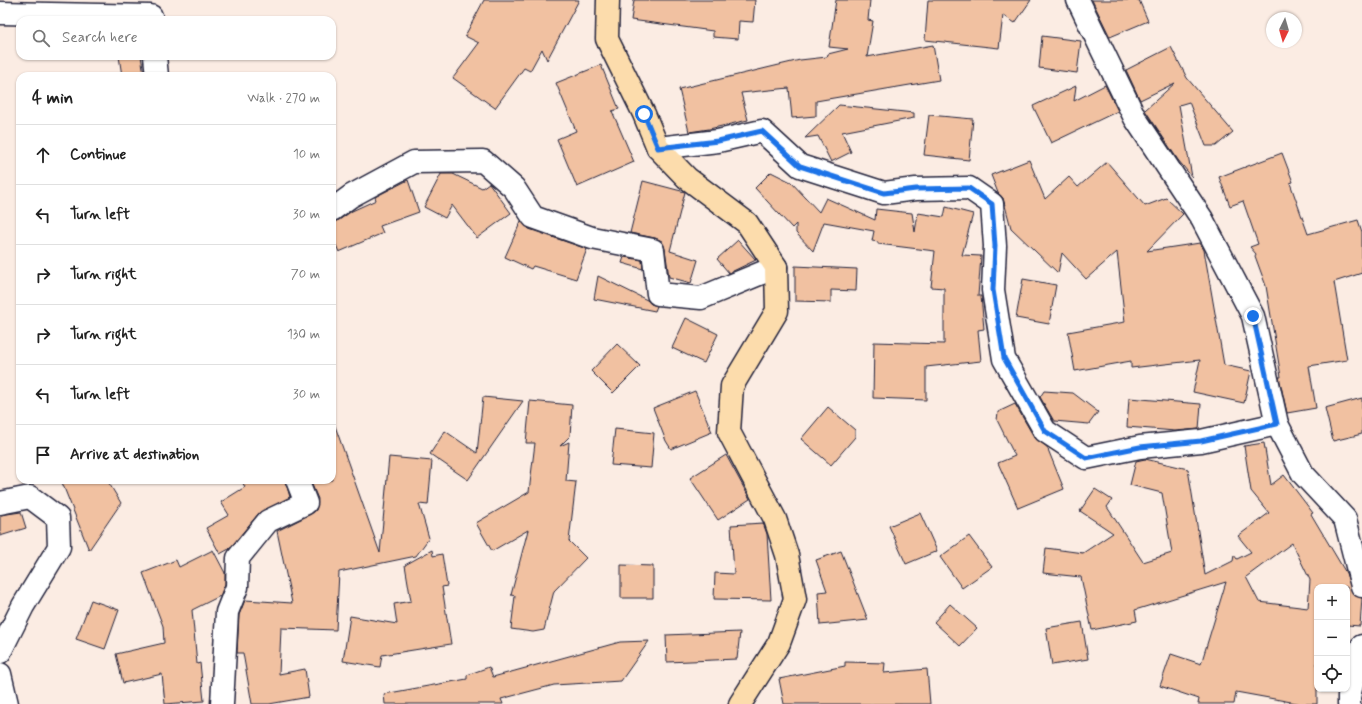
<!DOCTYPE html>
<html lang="en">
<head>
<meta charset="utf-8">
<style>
  :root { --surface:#fff; --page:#f2f2f2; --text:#222; --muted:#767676; --line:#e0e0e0 }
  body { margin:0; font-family:Mynerve,sans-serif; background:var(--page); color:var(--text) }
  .controls { position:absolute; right:12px; bottom:12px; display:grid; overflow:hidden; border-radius:8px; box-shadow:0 1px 3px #0004 }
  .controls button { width:36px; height:36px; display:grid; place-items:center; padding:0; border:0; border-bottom:1px solid var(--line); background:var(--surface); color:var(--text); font:20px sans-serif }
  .compass { position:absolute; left:1266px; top:12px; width:36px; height:36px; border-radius:50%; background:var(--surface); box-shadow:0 1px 3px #0004; rotate:185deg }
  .stop { position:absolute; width:12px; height:12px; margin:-9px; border:3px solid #1a73e8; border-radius:50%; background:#fff }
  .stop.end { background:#1a73e8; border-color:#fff; box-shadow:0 1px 4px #0008 }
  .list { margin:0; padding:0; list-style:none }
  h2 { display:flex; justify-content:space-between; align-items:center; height:52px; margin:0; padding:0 16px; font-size:17px }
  h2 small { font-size:13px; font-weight:400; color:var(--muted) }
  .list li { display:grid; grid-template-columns:26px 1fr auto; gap:12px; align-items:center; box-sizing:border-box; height:60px; padding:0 16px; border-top:1px solid var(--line) }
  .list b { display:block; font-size:15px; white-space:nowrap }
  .list em { font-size:13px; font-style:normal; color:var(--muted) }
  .icon { flex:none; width:22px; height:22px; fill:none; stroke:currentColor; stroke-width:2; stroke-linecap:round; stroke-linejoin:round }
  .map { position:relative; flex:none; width:1362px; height:704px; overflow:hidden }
  .search { position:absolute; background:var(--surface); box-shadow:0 1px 3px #0004; left:16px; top:16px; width:320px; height:44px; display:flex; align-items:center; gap:10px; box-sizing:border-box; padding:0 14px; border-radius:12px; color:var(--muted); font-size:15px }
  .panel { position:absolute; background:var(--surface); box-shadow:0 1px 3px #0004; left:16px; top:72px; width:320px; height:412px; border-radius:12px }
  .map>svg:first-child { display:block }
  .building { fill:#f1c1a1; stroke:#22223b; fill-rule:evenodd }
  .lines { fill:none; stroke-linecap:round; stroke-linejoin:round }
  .minor-casing { stroke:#22223b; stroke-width:25 }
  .primary-casing { stroke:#22223b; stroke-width:25 }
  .minor { stroke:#fff; stroke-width:22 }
  .primary { stroke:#fcdcac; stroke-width:22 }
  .route { stroke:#1a73e8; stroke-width:5 }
</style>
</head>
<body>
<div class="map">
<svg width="1362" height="704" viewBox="0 0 1362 704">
  <rect width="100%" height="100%" fill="#fbece3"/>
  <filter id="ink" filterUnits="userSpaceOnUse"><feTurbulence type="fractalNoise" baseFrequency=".025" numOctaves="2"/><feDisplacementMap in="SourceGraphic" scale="8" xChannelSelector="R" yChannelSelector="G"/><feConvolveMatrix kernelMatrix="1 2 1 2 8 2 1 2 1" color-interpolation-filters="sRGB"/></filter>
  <g filter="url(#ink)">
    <g class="building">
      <polygon points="484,0 579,0 547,60 542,49 530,71 524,68 495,108 453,78 479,43 465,36"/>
      <polygon points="634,0 755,0 753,22 739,21 738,39 713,37 713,31 631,20"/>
      <polygon points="836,0 870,0 868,20 873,21 867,57 933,45 939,80 816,101 816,116 792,118 789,88 741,93 748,120 709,129 689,132 679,89 800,60 827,57 828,54 848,49 829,47"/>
      <polygon points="928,0 1031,0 1015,23 1003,15 999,48 925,40"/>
      <polygon points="1092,0 1139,0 1148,21 1110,37"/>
      <polygon points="1042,36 1081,41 1077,73 1039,68"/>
      <polygon points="1171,47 1187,78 1233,132 1216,146 1206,146 1189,102 1179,105 1192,177 1178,160 1145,110 1175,83 1140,100 1126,70"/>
      <polygon points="119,56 141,56 144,74 122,76"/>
      <polygon points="601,65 619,109 612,111 634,162 577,187 557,139 576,131 556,83"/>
      <polygon points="1105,85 1118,111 1051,143 1033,106 1076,86 1074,101"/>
      <polygon points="839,105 914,113 914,118 842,132 851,152 831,162 818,136 805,138"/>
      <polygon points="929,115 973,119 969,160 924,155"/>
      <polygon points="1282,153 1293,182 1290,183 1308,234 1358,220 1362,232 1362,273 1334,282 1347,360 1309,366 1316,408 1287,413 1279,377 1281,377 1266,286 1255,256 1256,254 1250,247 1258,244 1243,201 1230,206 1219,177"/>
      <polygon points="1029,160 1045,199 1069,177 1078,187 1107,162 1145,206 1166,198 1183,214 1147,251 1200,243 1204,250 1224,365 1251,371 1244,403 1193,392 1200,360 1131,368 1131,361 1075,371 1068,332 1125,322 1117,252 1086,279 1062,253 1058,273 1011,228 1003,198 998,193 991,175"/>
      <polygon points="771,172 791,182 819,212 826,198 875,220 876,209 912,213 915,232 918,213 944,217 946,207 973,214 962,255 981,256 978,296 981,296 984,329 978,330 981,361 926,367 926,400 873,398 874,342 944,344 944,288 931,287 935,251 878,244 878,242 872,241 874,231 824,222 813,251 796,233 796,224 792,228 755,188"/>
      <polygon points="441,174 453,174 482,188 489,183 511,213 477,238 452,205 445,218 424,207"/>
      <polygon points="408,180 419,212 380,226 383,233 339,252 332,236 332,222 339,220 352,211 376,200 375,197"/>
      <polygon points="643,181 685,192 670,251 698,260 691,283 669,277 665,249 662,241 655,238 630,233"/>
      <polygon points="521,221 529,229 587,249 576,279 533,266 531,269 505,257"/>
      <polygon points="738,240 756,260 729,273 717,259"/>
      <polygon points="624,257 642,260 643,269 622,263"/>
      <polygon points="795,266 857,269 856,291 831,290 831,302 795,301"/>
      <polygon points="598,276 647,300 651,304 657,306 655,311 594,299"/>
      <polygon points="1023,279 1056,285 1049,324 1016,318"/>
      <polygon points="686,318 718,334 704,363 672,348"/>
      <polygon points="617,344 640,366 613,393 591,371"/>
      <polygon points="695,391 712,432 671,449 666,441 653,408"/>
      <polygon points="1044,391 1073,393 1098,412 1089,424 1054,421 1040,397"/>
      <polygon points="483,397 523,401 468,480 430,454 445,431 477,453"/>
      <polygon points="1129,398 1201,404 1199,429 1175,431 1127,427"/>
      <polygon points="1362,398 1362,434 1333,441 1325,408"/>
      <polygon points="530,401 572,405 570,436 560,446 569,442 566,481 576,482 569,541 586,558 554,591 544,630 533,632 511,629 515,596 511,595 528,530 492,551 476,523 529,492 535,443 526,443"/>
      <polygon points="1015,404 1034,437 1047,447 1064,489 1018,508 998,463 1015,456 997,420 998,412"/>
      <polygon points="828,407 855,430 855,437 831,465 801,439"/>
      <polygon points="335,426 380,553 389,457 432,461 428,505 419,504 429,538 416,556 339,572 336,630 281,628 279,674 305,669 309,697 269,704 252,704 243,653 237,653 239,615 245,600 292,603 277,531 311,514 316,510 318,499 310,480 332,480 332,427"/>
      <polygon points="615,429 654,433 651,468 611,465"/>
      <path d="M1264,443L1271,485L1284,475L1313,513L1311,514L1346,573L1353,594L1362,598L1360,626L1347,625V587H1317V704H1302L1236,692L1234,704H1198L1199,699L1160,686L1171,654L1201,664L1226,582L1135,610L1137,621L1092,630L1081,577L1043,573L1046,548L1083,553L1113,533L1080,511L1095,489L1112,500L1107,507L1143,562L1172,553L1162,493L1130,485L1136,461L1145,459L1188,469L1205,575L1233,561L1234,555L1237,559L1251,552L1238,536L1269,513L1251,491L1244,446ZM1292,543L1310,580L1308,608L1259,602L1246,577Z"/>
      <polygon points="726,455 750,499 718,520 690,478"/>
      <polygon points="61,480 107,480 121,503 89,550"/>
      <polygon points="241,480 285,480 290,497 259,513 229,549 220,554 206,528 229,515 221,502 245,487"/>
      <polygon points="21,512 26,528 0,536 0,515"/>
      <polygon points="920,513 937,551 906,564 889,526"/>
      <polygon points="763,523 767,534 771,600 714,599 715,573 734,574 731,525"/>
      <polygon points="969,536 992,567 962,588 940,557"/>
      <polygon points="213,550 225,573 225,584 220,596 192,610 197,664 200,663 204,701 165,704 162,674 123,683 116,654 164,643 163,626 143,573 176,560 179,567"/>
      <polygon points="432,550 433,556 442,554 447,586 442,587 451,644 382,655 380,667 343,661 350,616 397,624 394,604 411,601 405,565"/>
      <polygon points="841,551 868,620 820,625 818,592 827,591 816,560"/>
      <polygon points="621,565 653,566 653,598 621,598"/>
      <polygon points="91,600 119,610 105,649 76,639"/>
      <polygon points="950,604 977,628 960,646 934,622"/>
      <polygon points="1082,622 1088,659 1052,665 1046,628"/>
      <polygon points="740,632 737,659 667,662 666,635"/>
      <polygon points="649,641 621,681 554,685 501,699 503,704 385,704 384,694 467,679 467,675 489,667 493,677 620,642"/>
      <polygon points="845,662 885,663 884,673 927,669 930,704 784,704 779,679 845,666"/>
    </g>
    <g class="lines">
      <g class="minor-casing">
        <g id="minor">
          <polyline points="1078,0 1135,118 1202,219 1253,316 1277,424 1303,474 1345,519 1362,586"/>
          <polyline points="0,13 151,16 152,20"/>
          <polyline points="155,56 157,76"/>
          <polyline points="658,148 718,141 762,131 800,166 884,193 916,189 969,188 992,204 995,246 993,290 1004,359 1045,431 1086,458 1140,447 1201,441 1277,424"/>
          <polyline points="332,210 351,196 414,162 483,161 514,188 533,217 592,238 653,250 658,294 701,298 776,267"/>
          <polyline points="0,503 30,497 58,518 59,547 23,606 0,652"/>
          <polyline points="0,674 7,704"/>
          <polyline points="222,704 227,612 237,587 238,558 268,521 306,503 297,480"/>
          <polyline points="1349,704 1349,696 1362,646"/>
        </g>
      </g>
      <g class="primary-casing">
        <polyline id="primary" points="608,0 607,39 644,114 658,148 687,178 747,223 776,267 777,311 732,386 729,432 775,519 787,555 795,599 779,643 740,704"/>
      </g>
      <use href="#minor" class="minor"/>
      <use href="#primary" class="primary"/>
    </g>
  </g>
  <g class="lines" filter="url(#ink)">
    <polyline class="route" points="644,114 658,148 718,141 762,131 800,166 884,193 916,189 969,188 992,204 995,246 993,290 1004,358 1045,431 1086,458 1140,447 1201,441 1277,424 1253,316"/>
  </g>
</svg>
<div class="controls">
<button>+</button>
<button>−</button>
<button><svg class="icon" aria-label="locate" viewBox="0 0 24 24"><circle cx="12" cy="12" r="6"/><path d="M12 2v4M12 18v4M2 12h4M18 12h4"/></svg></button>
</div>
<svg class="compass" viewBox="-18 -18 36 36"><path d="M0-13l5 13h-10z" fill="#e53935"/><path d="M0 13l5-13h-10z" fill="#767676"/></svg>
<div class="stop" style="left:644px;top:114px"></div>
<div class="stop end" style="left:1253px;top:316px"></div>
<div class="search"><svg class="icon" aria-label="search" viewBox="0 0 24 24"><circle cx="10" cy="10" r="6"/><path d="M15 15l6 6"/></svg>Search here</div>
<section class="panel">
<h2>4 min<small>Walk · 270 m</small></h2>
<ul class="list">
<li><svg class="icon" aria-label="ahead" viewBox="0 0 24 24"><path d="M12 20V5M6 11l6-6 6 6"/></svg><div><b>Continue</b></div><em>10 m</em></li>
<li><svg class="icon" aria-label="left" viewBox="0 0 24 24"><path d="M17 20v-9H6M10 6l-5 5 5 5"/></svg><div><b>Turn left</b></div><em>30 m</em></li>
<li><svg class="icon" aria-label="right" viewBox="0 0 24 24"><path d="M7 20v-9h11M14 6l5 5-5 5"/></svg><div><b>Turn right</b></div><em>70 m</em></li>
<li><svg class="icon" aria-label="right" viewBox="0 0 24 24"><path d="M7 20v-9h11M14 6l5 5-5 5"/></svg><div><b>Turn right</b></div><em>130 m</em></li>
<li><svg class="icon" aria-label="left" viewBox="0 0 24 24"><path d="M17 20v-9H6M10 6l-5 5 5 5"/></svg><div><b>Turn left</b></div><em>30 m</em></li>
<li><svg class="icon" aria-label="arrive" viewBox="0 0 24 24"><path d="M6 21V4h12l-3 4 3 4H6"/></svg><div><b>Arrive at destination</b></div></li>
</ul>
</section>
</div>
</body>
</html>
